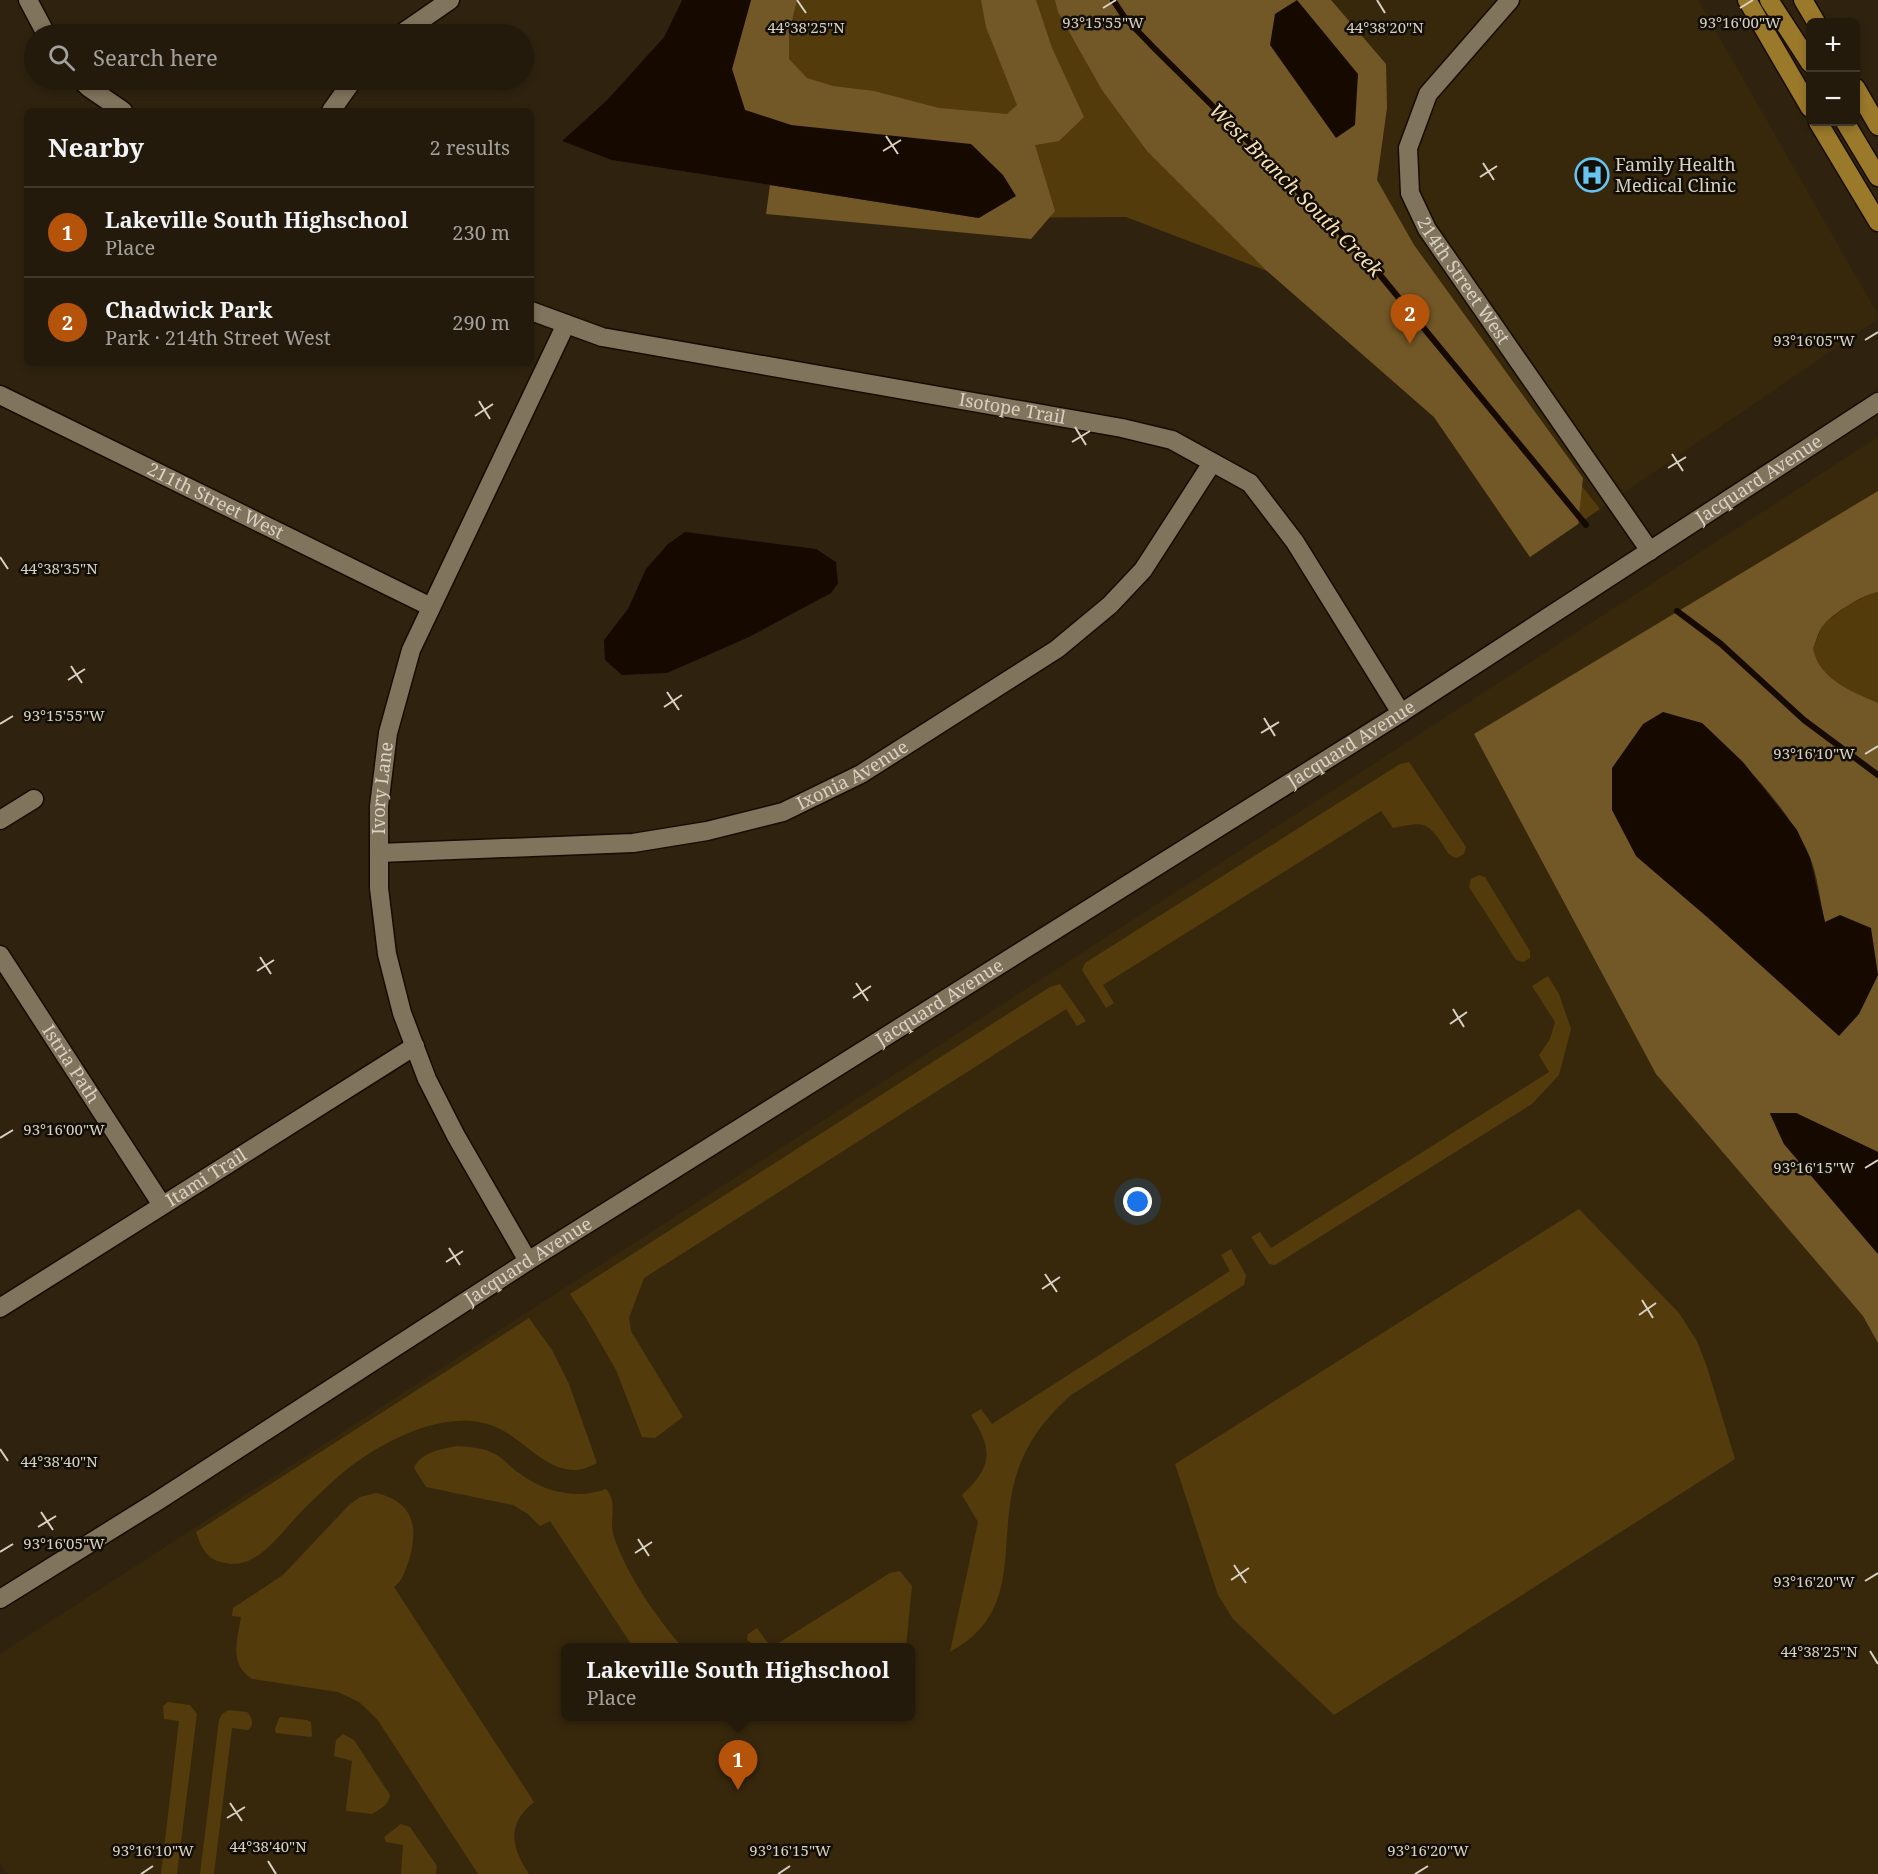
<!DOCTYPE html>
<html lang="en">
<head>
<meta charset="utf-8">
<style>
  :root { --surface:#231a0b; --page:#2b2314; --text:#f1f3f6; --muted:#a3a19d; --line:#40382c; --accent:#b45309 }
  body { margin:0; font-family:"Noto Serif",serif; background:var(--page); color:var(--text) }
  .controls { position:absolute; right:18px; top:18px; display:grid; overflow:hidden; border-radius:9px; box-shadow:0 3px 9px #0003 }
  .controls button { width:54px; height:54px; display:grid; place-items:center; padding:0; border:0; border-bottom:2px solid var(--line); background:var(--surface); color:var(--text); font:30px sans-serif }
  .you { position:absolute; left:1138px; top:1202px; width:21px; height:21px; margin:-15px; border:4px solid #fff; border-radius:50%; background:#1a73e8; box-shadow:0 0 0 9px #1a73e833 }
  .badge { display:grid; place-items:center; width:39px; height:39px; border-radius:50%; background:var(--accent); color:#fff; font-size:20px; font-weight:700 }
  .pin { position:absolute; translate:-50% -50px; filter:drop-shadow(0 2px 3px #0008) }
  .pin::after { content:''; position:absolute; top:32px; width:21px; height:18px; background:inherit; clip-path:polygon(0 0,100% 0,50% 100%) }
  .popup { position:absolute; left:561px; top:1643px; width:354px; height:78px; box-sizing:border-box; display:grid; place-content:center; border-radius:9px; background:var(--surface); filter:drop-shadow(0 2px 4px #0005); font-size:20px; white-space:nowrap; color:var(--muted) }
  .popup b { font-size:22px; color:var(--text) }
  .popup::after { content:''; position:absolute; left:50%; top:100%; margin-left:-12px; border:12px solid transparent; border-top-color:var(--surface) }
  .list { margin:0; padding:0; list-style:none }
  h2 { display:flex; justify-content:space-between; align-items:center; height:78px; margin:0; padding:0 24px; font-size:26px }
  h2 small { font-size:20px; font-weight:400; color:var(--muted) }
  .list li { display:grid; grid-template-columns:39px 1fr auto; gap:18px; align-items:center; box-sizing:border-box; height:90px; padding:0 24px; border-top:2px solid var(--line) }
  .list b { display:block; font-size:22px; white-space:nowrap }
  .list p { margin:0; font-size:20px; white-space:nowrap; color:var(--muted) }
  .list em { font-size:20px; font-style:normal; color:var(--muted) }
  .icon { flex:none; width:33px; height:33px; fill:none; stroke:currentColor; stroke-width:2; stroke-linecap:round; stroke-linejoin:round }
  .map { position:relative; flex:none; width:1878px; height:1874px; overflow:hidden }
  .search { position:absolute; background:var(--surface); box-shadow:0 3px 9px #0003; left:24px; top:24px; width:510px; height:66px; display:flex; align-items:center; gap:15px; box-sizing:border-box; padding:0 21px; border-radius:33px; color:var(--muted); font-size:22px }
  .panel { position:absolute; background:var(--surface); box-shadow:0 3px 9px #0003; left:24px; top:108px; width:510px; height:258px; border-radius:9px }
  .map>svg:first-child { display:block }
  .built { fill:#37280c; fill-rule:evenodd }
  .green { fill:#533b0c }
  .forest { fill:#735827; fill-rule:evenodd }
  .water { fill:#160900 }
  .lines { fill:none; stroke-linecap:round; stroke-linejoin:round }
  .stream { stroke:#160900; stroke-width:6 }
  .minor-casing { stroke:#170c00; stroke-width:21 }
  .major-casing { stroke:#170c00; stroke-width:21 }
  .minor { stroke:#81745d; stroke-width:18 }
  .major { stroke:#9b792b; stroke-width:18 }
  .ticks { fill:none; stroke:#d8d1c4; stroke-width:2 }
  .labels { text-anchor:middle; stroke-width:5; stroke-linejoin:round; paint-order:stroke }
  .poi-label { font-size:18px; fill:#d8d1c4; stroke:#130e06; text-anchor:start }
  .street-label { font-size:18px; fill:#d8d1c4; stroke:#130e06 }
  .water-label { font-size:20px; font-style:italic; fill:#f9dfb4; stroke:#130e06 }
  .ticks-label { font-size:15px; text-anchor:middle; fill:#d8d1c4; stroke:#130e06; stroke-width:5; stroke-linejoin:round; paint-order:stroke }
</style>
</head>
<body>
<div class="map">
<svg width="1878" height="1874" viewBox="0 0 1878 1874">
  <rect width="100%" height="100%" fill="#2f230f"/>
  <g class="built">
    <polygon points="1145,0 1698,0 1878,315 1878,319 1600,509 1407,264"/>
    <path d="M1878,437V1874H7L0,1863V1654ZM566,1648H910V1716H566Z"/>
  </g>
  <g class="green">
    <polygon points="682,0 1145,0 1407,264 1600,509 1530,557 1434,417 1267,271 1126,217 979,218 611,160 562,141 607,100 664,37"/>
    <path d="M1873,592H1878V703C1858,694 1834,685 1821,667C1817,662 1815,655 1813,649L1823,624L1849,605Z"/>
    <path d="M1409,762L1466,847L1464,854L1457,858C1449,856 1447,852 1443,845C1426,819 1421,823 1393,828L1381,811L1103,985L1114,1003L1106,1008L1082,970L1085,963L1400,764Z"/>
    <polygon points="1479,875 1485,877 1530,951 1530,958 1523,962 1516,960 1469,887 1471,879"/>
    <polygon points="1548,976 1559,994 1571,1029 1559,1075 1532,1104 1275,1265 1269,1264 1251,1237 1260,1232 1271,1248 1549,1072 1539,1055 1550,1039 1555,1022 1532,986"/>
    <polygon points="1060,984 1086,1021 1077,1026 1066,1009 644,1278 629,1318 631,1331 683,1417 655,1438 642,1437 616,1370 586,1318 570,1294 1050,987"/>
    <polygon points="1579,1209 1679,1313 1697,1341 1707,1367 1735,1459 1334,1715 1233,1619 1218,1595 1175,1464"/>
    <path d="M1231,1249L1246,1275L1244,1285L1071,1395C1045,1419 1029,1438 1017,1473C995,1540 1026,1611 950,1652L978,1522L962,1495C993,1466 993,1450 971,1415L981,1409L992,1424L1230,1271L1221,1255Z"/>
    <path d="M529,1318L552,1350L569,1384L597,1463C591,1466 582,1470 576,1470C546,1471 525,1441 500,1429C473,1415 439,1421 411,1432C383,1443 353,1462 331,1483C321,1493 310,1502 301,1512C281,1532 258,1570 225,1563C220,1562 213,1560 209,1556C202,1550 199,1540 196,1532Z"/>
    <path d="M457,1446C471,1447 485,1448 497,1455C505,1460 511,1468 519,1473C544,1492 576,1500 606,1489C619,1503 608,1520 614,1537C628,1577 655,1615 682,1647H633L550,1521L540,1526L528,1514L513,1505L426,1487L414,1468C421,1452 441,1449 457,1446Z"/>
    <path d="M376,1493C415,1502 419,1529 408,1563C404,1573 403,1580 394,1587L534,1802C506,1825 511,1846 529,1874H478L377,1719L359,1702L338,1692L252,1679C229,1664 237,1641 241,1617L232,1616L233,1608L283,1575L349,1505L360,1497Z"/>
    <polygon points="900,1571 912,1586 906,1647 772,1647 890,1573"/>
    <polygon points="757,1628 771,1647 757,1647 747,1640 748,1634"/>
    <polygon points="168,1702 190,1705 197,1714 177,1874 161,1874 179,1721 164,1719 163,1706"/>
    <path d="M229,1710L247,1712C252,1717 255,1725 248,1730L232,1728L214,1874H200L219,1720L222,1714Z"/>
    <polygon points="281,1717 307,1720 311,1722 312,1735 311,1737 276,1733 275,1729 279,1718"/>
    <path d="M343,1734L354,1740L390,1795C389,1805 380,1809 372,1814L347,1811L346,1809L352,1761L334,1756L336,1740Z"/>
    <polygon points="401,1824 410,1827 437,1866 436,1874 401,1874 403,1845 386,1842 384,1837"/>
  </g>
  <g class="forest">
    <polygon points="751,0 797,0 789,33 789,59 807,78 833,86 874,91 939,108 1007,114 1017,105 986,27 981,0 1036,0 1052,48 1084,117 1059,141 1035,145 1055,211 1031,239 766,214 770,185 979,218 791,125 745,110 732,69"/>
    <polygon points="1055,0 1331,0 1386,64 1387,108 1377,180 1414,245 1583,478 1578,524 1530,557 1434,417 1267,271 1147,151 1102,90 1058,12"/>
    <path d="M1878,491V592C1863,594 1835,613 1825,623C1819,629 1816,641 1813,649C1815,655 1817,662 1821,667C1834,685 1858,694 1878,703V1152L1796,1113L1770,1114L1784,1144L1878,1254V1343L1863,1316L1656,1074L1474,734ZM1702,723C1740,760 1788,806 1809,855C1818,875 1820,901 1825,923L1706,916L1636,856Z"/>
  </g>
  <g class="water">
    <polygon points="682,0 751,0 732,69 745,110 791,125 971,144 1003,175 1016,196 979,218 611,160 562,141 607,100 664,37"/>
    <polygon points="1297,0 1358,74 1355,125 1336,138 1270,45 1275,14"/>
    <polygon points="685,532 816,549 836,562 838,583 831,593 749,637 667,673 622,675 605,660 604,640 628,609 646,569 668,544"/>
    <polygon points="1663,712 1702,723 1743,762 1797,830 1810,858 1825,922 1840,915 1871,928 1878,975 1859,1014 1839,1036 1706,916 1636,856 1612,810 1612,768 1643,724"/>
    <polygon points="1770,1113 1796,1113 1878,1152 1878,1254 1784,1144"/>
  </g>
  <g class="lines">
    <g class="stream">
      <polyline points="1113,0 1125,18 1155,49 1366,258 1586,525"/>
      <polyline points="1677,611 1721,644 1804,720 1878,775"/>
    </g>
    <g class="minor-casing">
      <g id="minor">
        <polyline points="28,0 46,34"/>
        <path id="s1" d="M1510,0L1428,94L1408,148L1410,193L1427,229L1650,551"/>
        <polyline points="401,34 450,0"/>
        <polyline points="81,80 88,87 123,111"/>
        <polyline points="331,111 353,80"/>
        <path id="s2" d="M531,311L602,337L1122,428L1172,440L1250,483L1295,542L1401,713"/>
        <path id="s3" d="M0,395L431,607"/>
        <polyline points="0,820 34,799"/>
        <path id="s4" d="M379,853L633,843L707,831L783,812L861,774L1057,649L1110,605L1143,570L1212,463"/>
        <path id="s5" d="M0,955L162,1205"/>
        <path id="s6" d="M528,1261L456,1136L427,1079L402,1013L387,954L379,888V806L388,733L411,650L566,324"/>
        <path id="s7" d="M0,1308L415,1046"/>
        <path id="s8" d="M0,1599L156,1502L528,1261L1401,713L1878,402"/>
      </g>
    </g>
    <g class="major-casing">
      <g id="major">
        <polyline points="1747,0 1810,108"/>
        <polyline points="1769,0 1810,63"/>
        <polyline points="1803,0 1816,22"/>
        <polyline points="1856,88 1878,126"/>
        <polyline points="1818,122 1878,222"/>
        <polyline points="1845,122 1878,177"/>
      </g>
    </g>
    <use href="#minor" class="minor"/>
    <use href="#major" class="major"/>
  </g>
  <path class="ticks" d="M797,0L806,13M1377,0L1385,13M1103,8L1116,0M1740,8L1753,0M886,136L898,154M883,151L901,140M1483,163L1494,180M1480,177L1497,166M1865,340L1878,332M479,401L490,419M475,416L493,404M1075,427L1086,445M1072,442L1090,431M1672,454L1683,471M1668,468L1686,457M0,557L8,569M71,666L82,683M68,680L85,669M667,692L679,710M664,707L682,695M1264,718L1275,736M0,724L13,716M1261,733L1279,722M1865,754L1878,746M260,957L271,974M257,971L274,960M856,983L868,1001M853,998L871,986M1453,1009L1464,1027M1450,1024L1467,1012M0,1138L13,1130M1865,1168L1878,1160M449,1248L460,1265M446,1262L463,1251M1045,1274L1057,1292M1042,1289L1060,1277M1642,1300L1653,1318M1639,1315L1656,1303M0,1449L8,1461M41,1512L53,1530M38,1527L56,1516M638,1539L649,1556M0,1552L13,1544M635,1553L652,1542M1234,1565L1246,1583M1231,1580L1249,1568M1865,1581L1878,1573M1870,1651L1878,1664M230,1803L242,1821M227,1818L245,1807M268,1861L276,1874M141,1874L153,1866M778,1874L790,1866M1415,1874L1428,1866"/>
  <defs>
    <g id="hospital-ring" transform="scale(1.725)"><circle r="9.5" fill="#130e06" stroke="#67c4f0" stroke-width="1.5"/><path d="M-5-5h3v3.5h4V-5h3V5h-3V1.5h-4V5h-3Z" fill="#67c4f0"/></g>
  </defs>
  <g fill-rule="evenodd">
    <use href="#hospital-ring" x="1592" y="175"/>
  </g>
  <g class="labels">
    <g class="poi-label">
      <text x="1615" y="171">Family Health<tspan x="1615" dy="21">Medical Clinic</tspan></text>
    </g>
    <g class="street-label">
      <text dy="6" stroke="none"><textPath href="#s1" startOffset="330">214th Street West</textPath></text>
      <text dy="6" stroke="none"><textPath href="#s2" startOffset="492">Isotope Trail</textPath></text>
      <text dy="6" stroke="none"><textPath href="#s8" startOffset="2085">Jacquard Avenue</textPath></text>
      <text dy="6" stroke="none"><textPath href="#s3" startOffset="240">211th Street West</textPath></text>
      <text dy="6" stroke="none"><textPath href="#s8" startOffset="1599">Jacquard Avenue</textPath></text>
      <text dy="6" stroke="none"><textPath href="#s4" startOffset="486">Ixonia Avenue</textPath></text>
      <text dy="6" stroke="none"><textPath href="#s6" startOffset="506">Ivory Lane</textPath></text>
      <text dy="6" stroke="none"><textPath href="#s8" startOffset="1113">Jacquard Avenue</textPath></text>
      <text dy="6" stroke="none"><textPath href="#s5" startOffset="130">Istria Path</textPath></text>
      <text dy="6" stroke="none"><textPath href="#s7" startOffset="244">Itami Trail</textPath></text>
      <text dy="6" stroke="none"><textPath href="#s8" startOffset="627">Jacquard Avenue</textPath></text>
    </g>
    <g class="water-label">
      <text transform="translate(1296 190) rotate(45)" y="7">West Branch South Creek</text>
    </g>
  </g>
  <g class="ticks-label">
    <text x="1103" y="28">93°15'55"W</text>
    <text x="1740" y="28">93°16'00"W</text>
    <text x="1385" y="33">44°38'20"N</text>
    <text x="806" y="33">44°38'25"N</text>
    <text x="1814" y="346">93°16'05"W</text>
    <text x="59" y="574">44°38'35"N</text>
    <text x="64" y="721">93°15'55"W</text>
    <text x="1814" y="759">93°16'10"W</text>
    <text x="64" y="1135">93°16'00"W</text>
    <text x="1814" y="1173">93°16'15"W</text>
    <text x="59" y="1467">44°38'40"N</text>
    <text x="64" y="1549">93°16'05"W</text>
    <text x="1814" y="1587">93°16'20"W</text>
    <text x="1819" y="1657">44°38'25"N</text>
    <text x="268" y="1852">44°38'40"N</text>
    <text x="153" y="1856">93°16'10"W</text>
    <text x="790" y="1856">93°16'15"W</text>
    <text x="1428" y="1856">93°16'20"W</text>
  </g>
</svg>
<div class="controls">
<button>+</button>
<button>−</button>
</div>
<div class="you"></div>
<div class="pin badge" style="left:738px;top:1790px">1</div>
<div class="popup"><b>Lakeville South Highschool</b>Place</div>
<div class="pin badge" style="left:1410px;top:344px">2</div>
<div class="search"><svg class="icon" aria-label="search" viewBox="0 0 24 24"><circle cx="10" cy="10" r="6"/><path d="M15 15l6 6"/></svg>Search here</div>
<section class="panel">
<h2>Nearby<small>2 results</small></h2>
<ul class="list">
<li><span class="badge">1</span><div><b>Lakeville South Highschool</b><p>Place</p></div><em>230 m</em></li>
<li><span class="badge">2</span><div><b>Chadwick Park</b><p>Park · 214th Street West</p></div><em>290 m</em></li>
</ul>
</section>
</div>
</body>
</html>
